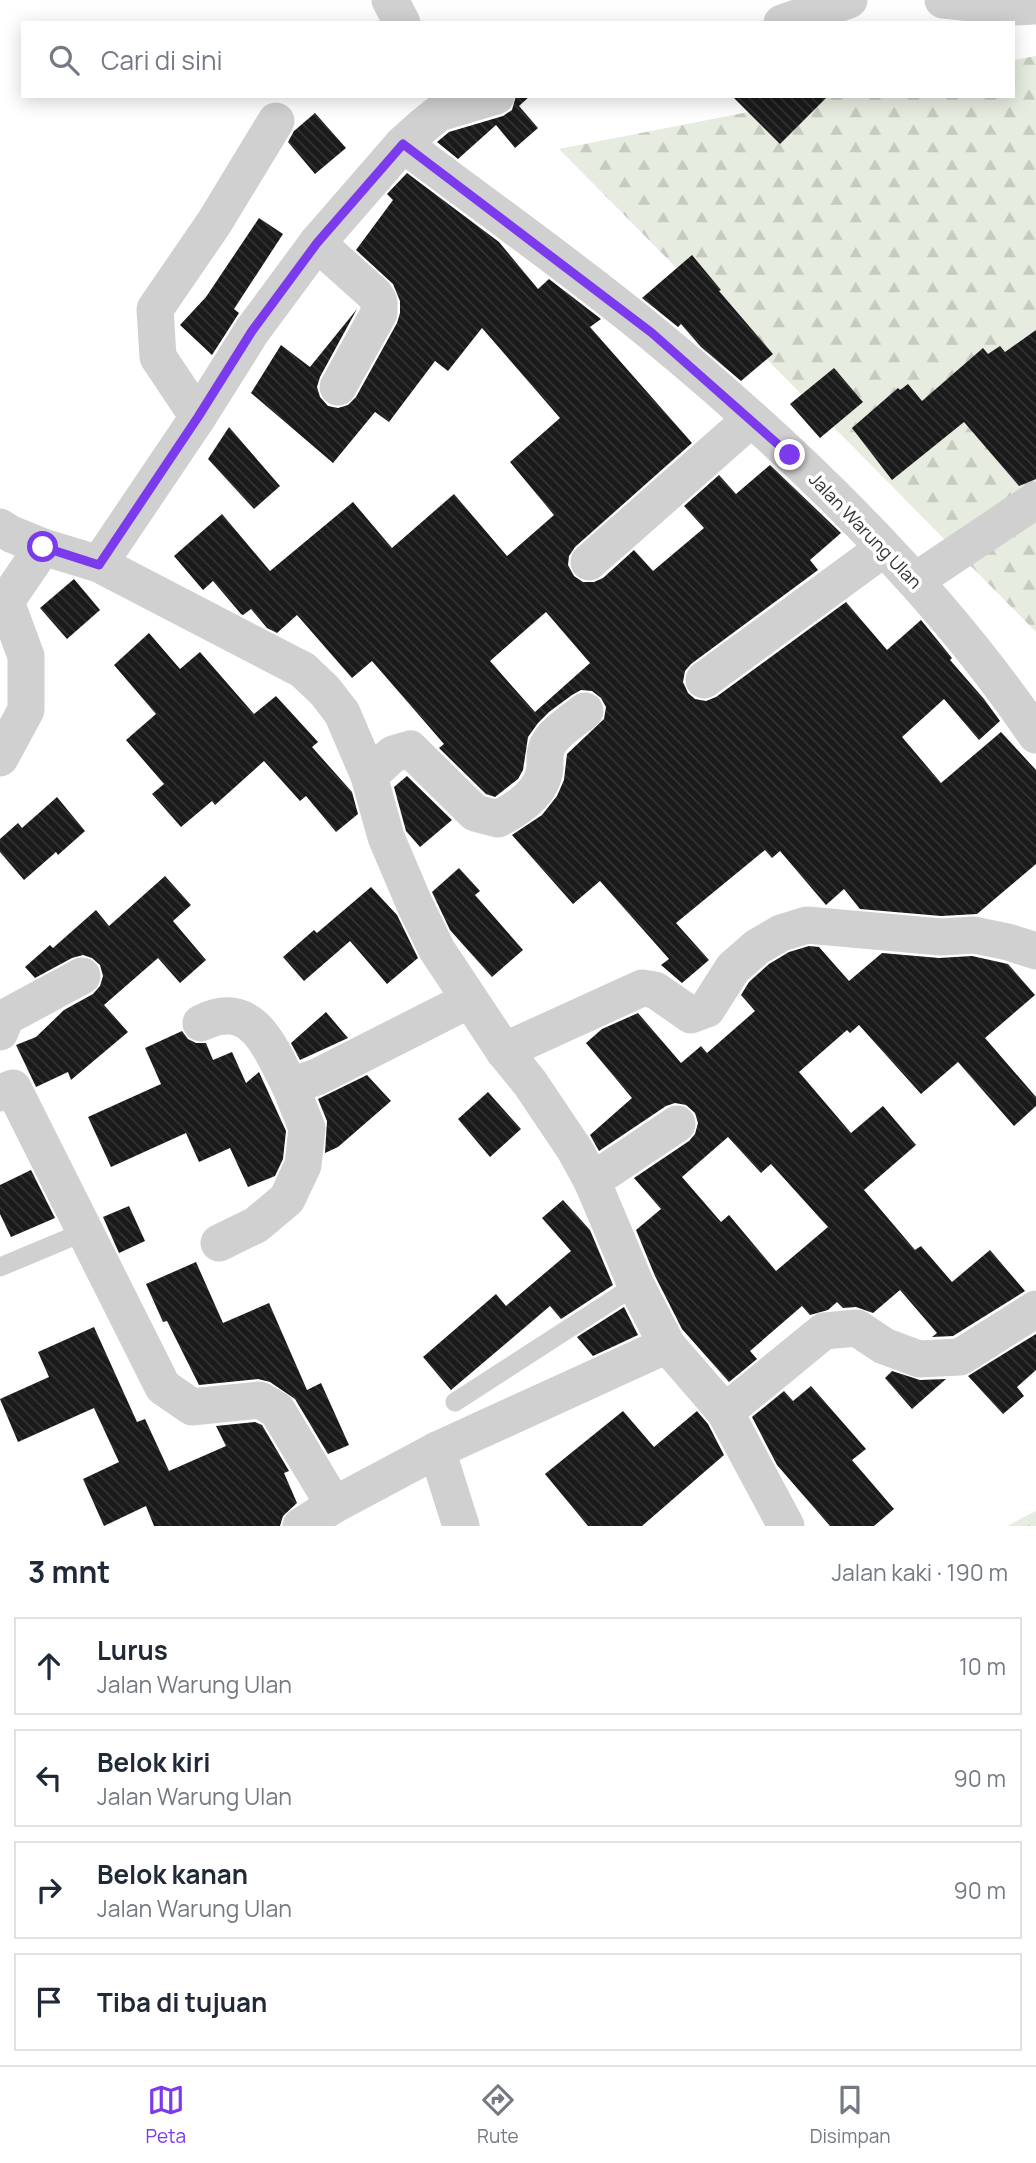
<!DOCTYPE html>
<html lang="id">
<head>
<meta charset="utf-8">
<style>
  :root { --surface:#fff; --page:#f2f2f3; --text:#1f2937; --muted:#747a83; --line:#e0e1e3; --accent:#7c3aed }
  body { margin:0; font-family:Manrope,sans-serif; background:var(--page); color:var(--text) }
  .stop { position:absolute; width:21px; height:21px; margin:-16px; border:5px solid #7c3aed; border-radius:50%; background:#fff }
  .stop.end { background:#7c3aed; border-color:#fff; box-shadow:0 2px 7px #0008 }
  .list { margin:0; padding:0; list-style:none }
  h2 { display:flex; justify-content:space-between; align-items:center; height:91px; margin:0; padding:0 28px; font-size:30px }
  h2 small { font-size:23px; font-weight:400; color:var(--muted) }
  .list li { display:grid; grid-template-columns:46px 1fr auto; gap:21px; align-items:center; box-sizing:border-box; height:98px; margin:0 14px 14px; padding:0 14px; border:2px solid var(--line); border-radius:0px }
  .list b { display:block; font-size:26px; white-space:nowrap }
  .list p { margin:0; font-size:23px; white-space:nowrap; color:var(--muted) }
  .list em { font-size:23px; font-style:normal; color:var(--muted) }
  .icon { flex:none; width:38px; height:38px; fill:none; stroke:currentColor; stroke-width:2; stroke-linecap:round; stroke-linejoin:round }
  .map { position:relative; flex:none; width:1036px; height:1526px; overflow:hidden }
  .search { position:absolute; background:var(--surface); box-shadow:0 4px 18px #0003; left:21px; right:21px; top:21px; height:77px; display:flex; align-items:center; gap:18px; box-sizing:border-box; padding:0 24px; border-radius:0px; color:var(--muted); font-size:26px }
  .sheet { height:539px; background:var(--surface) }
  nav { display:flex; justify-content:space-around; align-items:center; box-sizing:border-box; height:98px; border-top:2px solid var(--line); background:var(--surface); font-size:19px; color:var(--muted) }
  nav a { display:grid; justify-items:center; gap:4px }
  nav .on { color:var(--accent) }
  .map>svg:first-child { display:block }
  .forest { fill:url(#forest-firs) }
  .building { fill:url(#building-back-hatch); fill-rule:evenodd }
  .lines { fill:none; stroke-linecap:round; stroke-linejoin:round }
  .lane { stroke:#d0d0d0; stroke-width:19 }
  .street { stroke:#d0d0d0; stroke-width:37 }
  .route { stroke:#7c3aed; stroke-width:9 }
  .labels { text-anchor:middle; stroke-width:7; stroke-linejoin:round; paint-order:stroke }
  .street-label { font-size:18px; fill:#333; stroke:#fff }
</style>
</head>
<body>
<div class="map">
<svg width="1036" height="1526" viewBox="0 0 1036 1526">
  <defs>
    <pattern id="forest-firs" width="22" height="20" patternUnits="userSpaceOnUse" patternTransform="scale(1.75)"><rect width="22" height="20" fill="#e6ecdf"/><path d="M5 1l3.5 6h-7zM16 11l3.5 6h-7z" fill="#c6cbc0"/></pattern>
    <pattern id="building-back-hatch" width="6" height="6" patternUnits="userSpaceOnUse" patternTransform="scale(1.75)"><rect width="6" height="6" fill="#1a1a1a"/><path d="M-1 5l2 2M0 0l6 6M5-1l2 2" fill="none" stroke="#333"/></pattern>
  </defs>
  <rect width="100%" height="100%" fill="#fff"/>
  <g class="forest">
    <polygon points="1036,56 1036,632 559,149 830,96 1013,96 1013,60"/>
    <polygon points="1036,1511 1036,1526 1007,1526"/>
  </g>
  <g class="building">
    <polygon points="516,96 530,96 519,106 538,128 515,148 496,125 458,159 437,142 449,132 503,116 512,110"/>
    <polygon points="732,96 828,96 780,144"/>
    <polygon points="315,113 346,148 315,174 288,142 294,131"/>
    <path d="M407,173L499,242L538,289L549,279L601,319L590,327L692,443L575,547L569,556L568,565L574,576L583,582H594L603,578L634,550L653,571L704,528L684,506L719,475L736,494L770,465L841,533L810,560L818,570L691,664L685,671L683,682L688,693L695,699L706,701L716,697L846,602L887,650L921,620L952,658L950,660L984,699L1000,721L979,740L944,699L902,737L941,783L1001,732L1036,770V864L977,914L941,916L860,909L844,889L826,905L780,851L772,858L765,850L676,923L709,960L682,983L661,965L669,959L600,881L573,904L512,835L542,815L557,796L564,780L567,754L604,719L606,707L601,698L592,691L581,690L572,695L549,712L538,723L528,737L523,770L518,779L495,797L486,794L439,748L444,744L372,661L352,678L297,615L277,633L267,628L251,609L243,615L241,614L213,581L203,590L174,556L222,514L270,571L353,502L392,548L454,494L507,556L554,515L510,462L560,418L482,328L448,371L435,361L389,422L375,412L333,463L251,393L281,345L310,367L357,309L320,377L317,387L320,397L328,406L338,408L348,405L356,397L397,323L400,313V301L393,284L356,250L393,200L387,194ZM546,612L590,663L535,712L490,661Z"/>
    <polygon points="259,218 283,234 234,309 239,313 212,355 180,325 206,297"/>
    <polygon points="692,255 721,290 719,291 773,354 741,381 701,347 681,324 678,327 642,298"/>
    <polygon points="1036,330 1036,479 1019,486 964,422 892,480 852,428 898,388 900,390 908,384 922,401 983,348 988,354 1000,346 1005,352"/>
    <polygon points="834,368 863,402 820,438 790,404"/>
    <polygon points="229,427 280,486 254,509 208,459"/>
    <polygon points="74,579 100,610 67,639 40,608"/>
    <polygon points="149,633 180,669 200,652 254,714 276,696 318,742 312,747 352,792 358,814 336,832 306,796 300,801 264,761 215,805 212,801 181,827 152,794 164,784 126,740 156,714 114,665"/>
    <polygon points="407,776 452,820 420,847 406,831 394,787"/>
    <polygon points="57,797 85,831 58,855 56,852 24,880 0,852 0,839 18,823 22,828"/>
    <polygon points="459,868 480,891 475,895 523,950 492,977 450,930 432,892"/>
    <polygon points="165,876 191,905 173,921 206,960 180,983 158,958 104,1005 128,1032 71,1080 68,1072 36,1087 16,1045 36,1037 64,1010 93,994 100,986 103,976 100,965 92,958 83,955 72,958 35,978 25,967 50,945 53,948 96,910 109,926"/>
    <polygon points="371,887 397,915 418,958 387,984 350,941 304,981 283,957 314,930 317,933"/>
    <path d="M809,946L819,947L849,981L882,953L939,958L972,956L1008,964L1035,995L985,1038L1036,1097V1106L1014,1126L958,1062L921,1094L859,1025L850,1033L847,1030L799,1072L851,1133L883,1106L916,1145L864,1190L915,1250L921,1246L952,1282L990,1250L1025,1291L953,1336L932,1337L937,1333L900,1290L873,1313L856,1307L843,1308L837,1302L828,1310L810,1315L802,1306L750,1351L757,1359L729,1382L682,1329L655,1276L636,1230L661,1209L634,1178L689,1141L695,1134L698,1123L695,1113L686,1105L675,1103L666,1106L599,1151L590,1135L632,1098L586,1043L602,1029L638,1013L681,1063L701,1046L707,1053L755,1011L741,995L749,982L769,964L789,952ZM728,1137L761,1173L771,1164L828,1227L776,1271L729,1215L721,1222L682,1177Z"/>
    <polygon points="326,1012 348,1038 300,1060 291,1043"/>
    <polygon points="182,1031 188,1039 196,1043 206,1043 213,1060 232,1052 246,1083 259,1072 286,1131 283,1159 275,1176 248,1187 230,1148 199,1162 186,1133 111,1167 88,1117 161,1084 145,1048"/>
    <polygon points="367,1075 391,1101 338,1147 325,1153 327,1121 318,1099"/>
    <polygon points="488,1092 521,1129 490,1157 458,1119"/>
    <polygon points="31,1170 55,1218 11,1237 0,1214 0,1185"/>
    <polygon points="563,1200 590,1230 613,1285 561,1319 550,1306 451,1390 423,1357 496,1294 506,1306 571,1251 542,1218"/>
    <polygon points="129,1206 145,1241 119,1253 103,1217"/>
    <polygon points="196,1262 223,1323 269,1303 307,1390 321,1383 349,1445 328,1454 295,1399 270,1382 258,1379 199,1385 167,1321 163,1322 146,1284"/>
    <polygon points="624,1307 638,1335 593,1356 577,1337"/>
    <polygon points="94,1327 137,1422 145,1419 169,1471 226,1446 216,1426 255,1422 262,1425 289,1471 284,1473 297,1503 283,1516 280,1526 154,1526 146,1506 104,1526 83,1479 119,1462 94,1408 18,1442 0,1399 49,1377 38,1352"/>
    <polygon points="1036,1334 1036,1370 1017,1387 1024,1396 1003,1414 968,1376"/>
    <polygon points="892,1371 920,1380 946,1379 912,1409 885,1378"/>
    <polygon points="811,1386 866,1449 852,1460 894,1509 874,1526 830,1526 777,1465 752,1417 784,1391 793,1401"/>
    <polygon points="623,1411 654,1447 697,1411 708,1424 724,1455 642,1526 588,1526 545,1474"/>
  </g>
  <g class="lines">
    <g class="lane">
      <polyline points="0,1267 86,1231"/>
      <polyline points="455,1402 636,1285"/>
    </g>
    <g class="street">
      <polyline points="390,0 402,23"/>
      <polyline points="943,0 1013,7 1036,6"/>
      <polyline points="782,23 849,0"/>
      <path d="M403,144C486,207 572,267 652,333C793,449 934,584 1036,735"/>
      <polyline points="317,243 375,295 379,302 379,313 338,387"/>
      <polyline points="198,417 158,357 155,309 214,223 276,121"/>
      <polyline points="0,527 11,534 43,547 99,564 303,670 325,691 342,713 369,776 386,837 414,903 437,950 504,1051 530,1083 575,1150 592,1181 636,1285 667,1345 725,1412 786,1526"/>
      <polyline points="589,562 751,419"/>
      <polyline points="99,564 198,417 252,331 317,243 403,144 423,126 439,113 496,96"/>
      <polyline points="915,581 1036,500"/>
      <polyline points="0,610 43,547"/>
      <polyline points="704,680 883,549"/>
      <polyline points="0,758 26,710 26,656 6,602"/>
      <path d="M369,776L393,754L410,749L475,813L498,819C518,808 543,793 545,767C545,757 544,749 551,740C559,729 574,720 585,711"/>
      <path d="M201,1023C254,997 270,1049 290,1086L317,1077L469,1000"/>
      <polyline points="0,1032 6,1017 82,976"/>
      <polyline points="504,1051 642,988 655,990 691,1015 707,1009 733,968 757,947 781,933 807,925 941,937 974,935 1008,942 1036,951"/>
      <polyline points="0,1093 13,1088 163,1387 192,1407 260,1400 277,1410 334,1505 437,1450 667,1345"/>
      <polyline points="592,1181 677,1124"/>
      <polyline points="219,1243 256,1225 287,1199 303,1165 307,1128 290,1086"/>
      <polyline points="725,1412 824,1331 857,1328 884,1346 919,1359 960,1357 1036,1309"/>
      <polyline points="437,1450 461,1526"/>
      <polyline points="301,1526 334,1505"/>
    </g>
  </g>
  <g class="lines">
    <polyline class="route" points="43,547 99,565 198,417 252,331 317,243 403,144 652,333 790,455"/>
  </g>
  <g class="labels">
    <g class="street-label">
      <text transform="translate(865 531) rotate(46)" y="6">Jalan Warung Ulan</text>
    </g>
  </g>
</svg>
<div class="stop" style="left:43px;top:547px"></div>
<div class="stop end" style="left:790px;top:455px"></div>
<div class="search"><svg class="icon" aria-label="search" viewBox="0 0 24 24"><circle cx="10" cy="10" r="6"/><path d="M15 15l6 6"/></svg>Cari di sini</div>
</div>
<section class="sheet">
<h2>3 mnt<small>Jalan kaki · 190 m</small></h2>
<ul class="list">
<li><svg class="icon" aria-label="ahead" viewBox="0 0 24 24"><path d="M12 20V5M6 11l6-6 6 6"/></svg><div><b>Lurus</b><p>Jalan Warung Ulan</p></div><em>10 m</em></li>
<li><svg class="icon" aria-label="left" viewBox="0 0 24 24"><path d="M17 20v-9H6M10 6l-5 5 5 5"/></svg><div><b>Belok kiri</b><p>Jalan Warung Ulan</p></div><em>90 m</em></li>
<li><svg class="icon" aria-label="right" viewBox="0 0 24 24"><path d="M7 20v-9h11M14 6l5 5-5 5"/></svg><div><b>Belok kanan</b><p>Jalan Warung Ulan</p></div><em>90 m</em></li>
<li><svg class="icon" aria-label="arrive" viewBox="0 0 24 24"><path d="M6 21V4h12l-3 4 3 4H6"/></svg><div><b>Tiba di tujuan</b></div></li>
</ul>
</section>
<nav>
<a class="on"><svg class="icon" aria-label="map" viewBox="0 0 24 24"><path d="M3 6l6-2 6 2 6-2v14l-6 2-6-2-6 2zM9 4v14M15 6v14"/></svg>Peta</a>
<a><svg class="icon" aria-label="directions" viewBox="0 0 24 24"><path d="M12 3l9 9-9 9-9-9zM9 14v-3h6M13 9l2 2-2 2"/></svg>Rute</a>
<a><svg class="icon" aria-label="saved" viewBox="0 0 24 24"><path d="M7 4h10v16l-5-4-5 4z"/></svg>Disimpan</a>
</nav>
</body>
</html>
